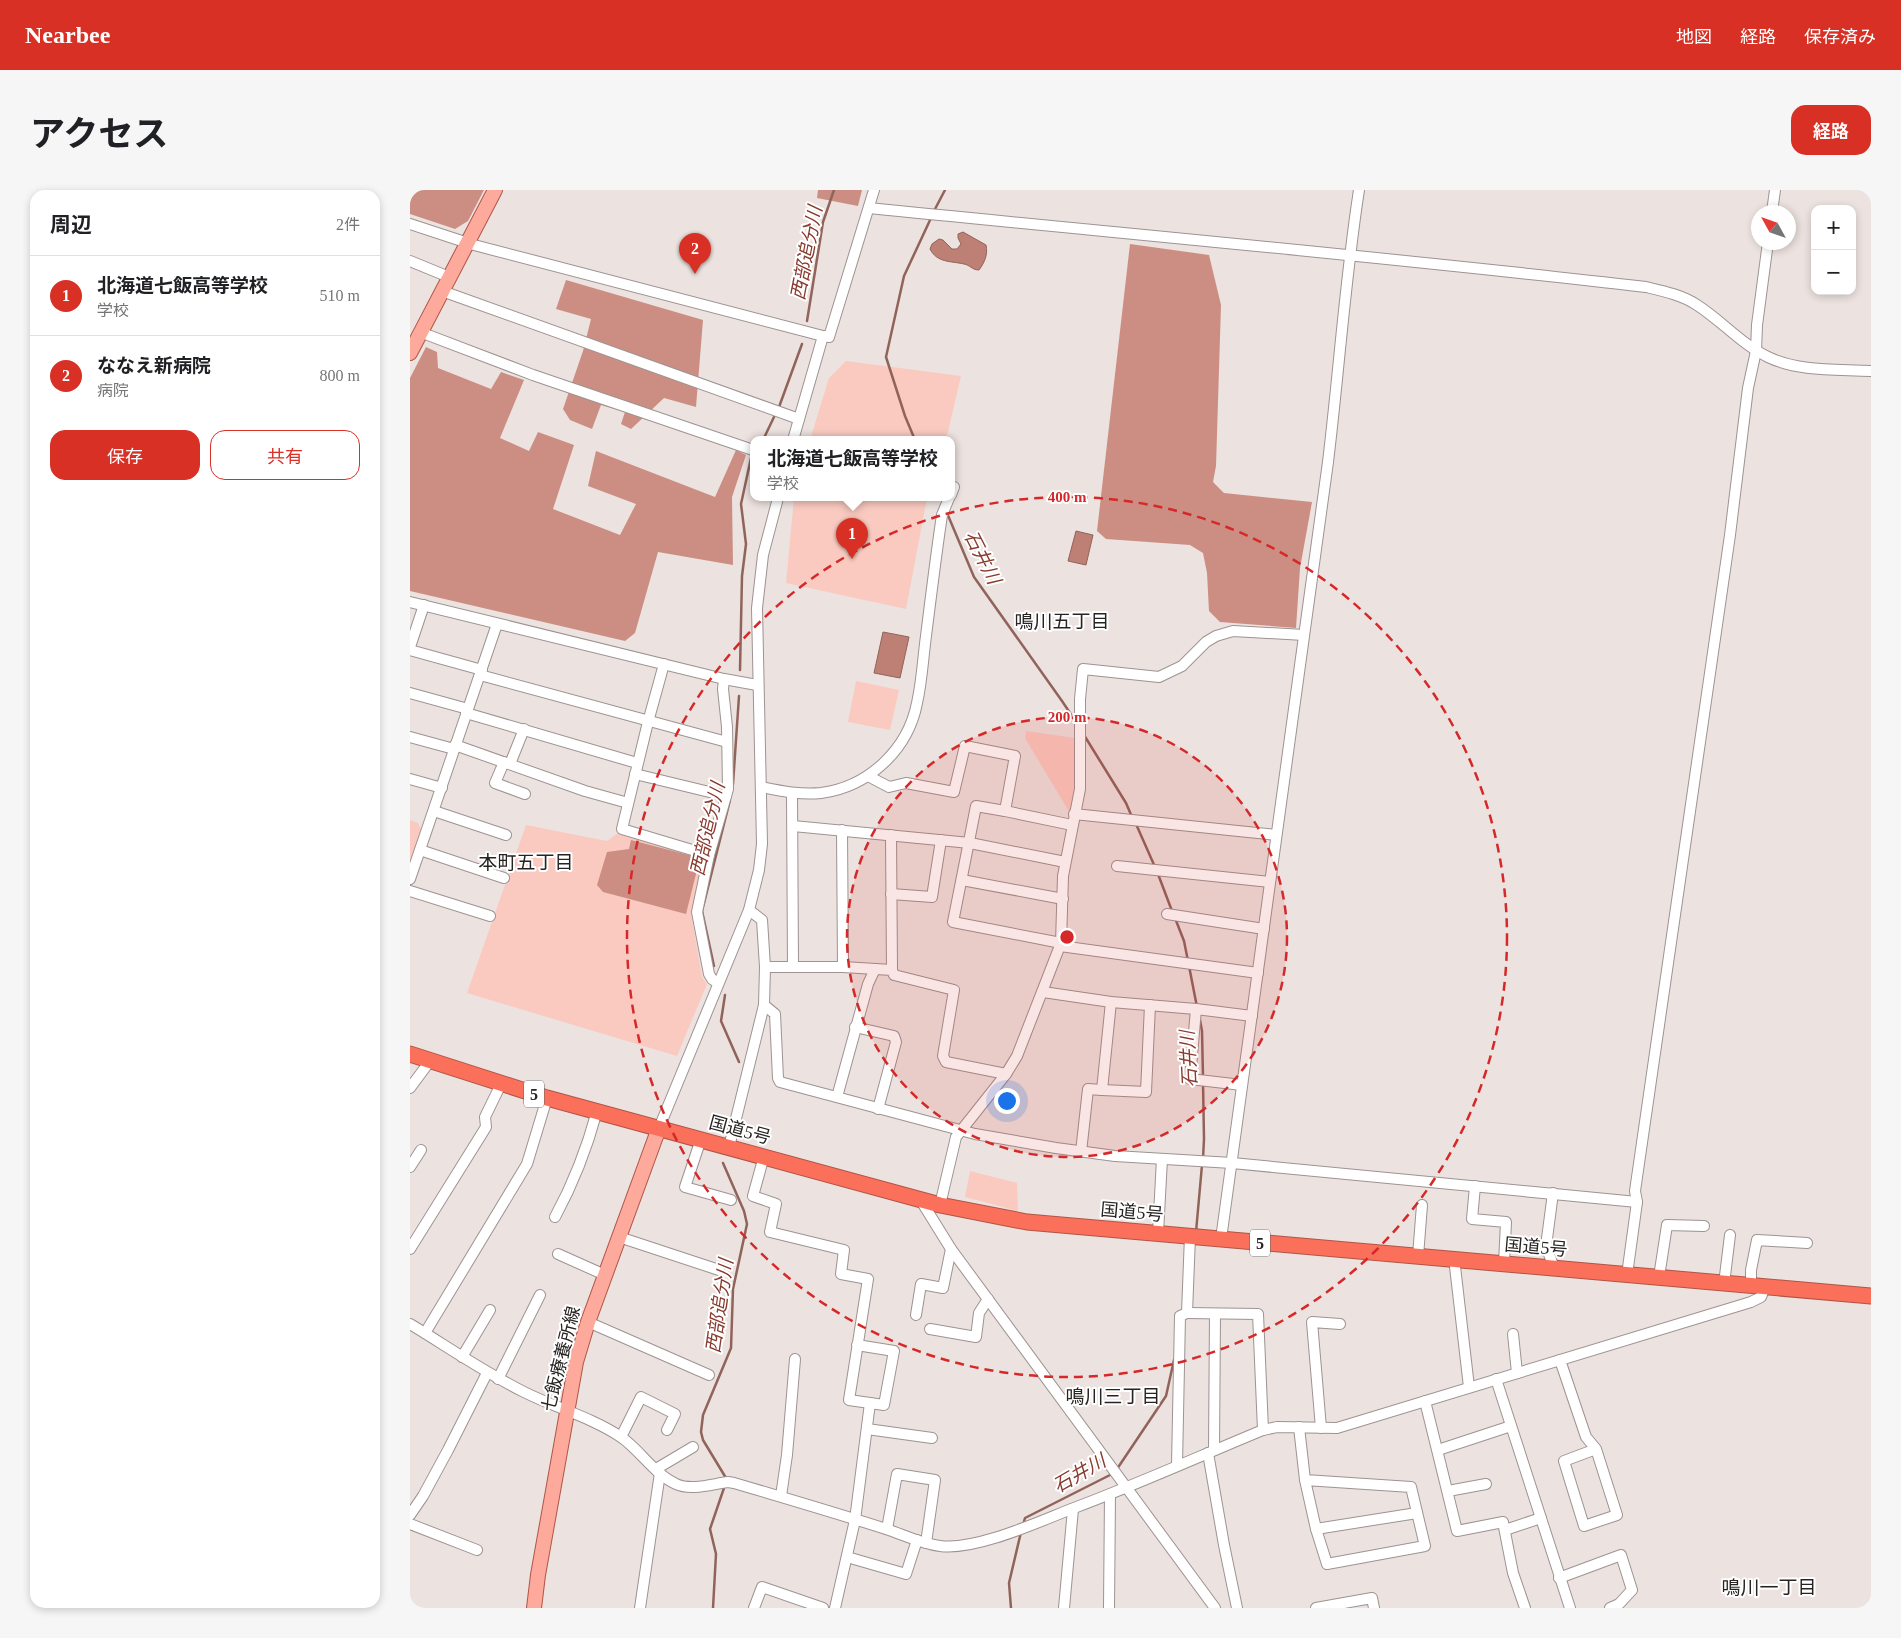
<!DOCTYPE html>
<html lang="ja">
<head>
<meta charset="utf-8">
<style>
  :root { --surface:#fff; --page:#f6f6f6; --text:#202124; --muted:#757577; --line:#e0e0e0; --accent:#d93025 }
  body { margin:0; font-family:"Times New Roman","Noto Sans JP",serif; background:var(--page); color:var(--text) }
  .controls { position:absolute; right:15px; top:15px; display:grid; overflow:hidden; border-radius:10px; box-shadow:0 2px 8px #0003 }
  .controls button { width:45px; height:45px; display:grid; place-items:center; padding:0; border:0; border-bottom:1px solid var(--line); background:var(--surface); color:var(--text); font:25px sans-serif }
  .compass { position:absolute; left:1341px; top:15px; width:45px; height:45px; border-radius:50%; background:var(--surface); box-shadow:0 2px 8px #0003; rotate:310deg }
  .you { position:absolute; left:596px; top:910px; width:18px; height:18px; margin:-12px; border:4px solid #fff; border-radius:50%; background:#1a73e8; box-shadow:0 0 0 8px #1a73e833 }
  .badge { display:grid; place-items:center; width:32px; height:32px; border-radius:50%; background:var(--accent); color:#fff; font-size:16px; font-weight:700 }
  .pin { position:absolute; translate:-50% -41px; filter:drop-shadow(0 1px 2px #0008) }
  .pin::after { content:''; position:absolute; top:26px; width:18px; height:15px; background:inherit; clip-path:polygon(0 0,100% 0,50% 100%) }
  .popup { position:absolute; left:340px; top:246px; width:205px; height:65px; box-sizing:border-box; display:grid; place-content:center; border-radius:10px; background:var(--surface); filter:drop-shadow(0 1px 4px #0005); font-size:16px; white-space:nowrap; color:var(--muted) }
  .popup b { font-size:19px; color:var(--text) }
  .popup::after { content:''; position:absolute; left:50%; top:100%; margin-left:-10px; border:10px solid transparent; border-top-color:var(--surface) }
  .list { margin:0; padding:0; list-style:none }
  h2 { display:flex; justify-content:space-between; align-items:center; height:65px; margin:0; padding:0 20px; font-size:21px }
  h2 small { font-size:16px; font-weight:400; color:var(--muted) }
  .list li { display:grid; grid-template-columns:32px 1fr auto; gap:15px; align-items:center; box-sizing:border-box; height:80px; padding:0 20px; border-top:1px solid var(--line) }
  .list b { display:block; font-size:19px; white-space:nowrap }
  .list p { margin:0; font-size:16px; white-space:nowrap; color:var(--muted) }
  .list em { font-size:16px; font-style:normal; color:var(--muted) }
  .actions { display:flex; gap:10px; padding:15px 20px }
  .actions a { flex:1; padding:11px 0; border:1px solid var(--accent); border-radius:15px; text-align:center; font-size:18px; color:var(--accent) }
  .actions .main { background:var(--accent); color:#fff }
  .map { position:relative; flex:none; width:1461px; height:1418px; overflow:hidden; border-radius:15px }
  header { display:flex; align-items:center; gap:30px; box-sizing:border-box; height:70px; padding:0 25px; background:var(--accent); color:#fff }
  header strong { font-size:24px }
  nav { display:flex; gap:28px; margin-inline-start:auto; font-size:18px }
  .intro { display:flex; align-items:center; justify-content:space-between; box-sizing:border-box; height:120px; padding:0 30px }
  h1 { margin:0; font-size:35px }
  .button { padding:12px 22px; border-radius:15px; background:var(--accent); color:#fff; font-size:18px; font-weight:700 }
  main { display:flex; gap:30px; padding:0 30px }
  aside { flex:1; background:var(--surface); border-radius:15px; box-shadow:0 2px 8px #0003 }
  .map>svg:first-child { display:block }
  .green { fill:#facac0 }
  .forest { fill:#cc8e82 }
  .water { fill:#be8074; stroke:#90645b }
  .lines { fill:none; stroke-linecap:round; stroke-linejoin:round }
  .stream { stroke:#90645b; stroke-width:2.5 }
  .minor-casing { stroke:#9d9392; stroke-width:12 }
  .major-casing { stroke:#b05546; stroke-width:16 }
  .highway-casing { stroke:#b05546; stroke-width:17 }
  .minor { stroke:#fff; stroke-width:10 }
  .major { stroke:#fda99c; stroke-width:14 }
  .highway { stroke:#fb705a; stroke-width:15 }
  .ring { fill:none; stroke:#d62828; stroke-width:2.5; stroke-dasharray:9 6 }
  .labels { text-anchor:middle; stroke-width:4; stroke-linejoin:round; paint-order:stroke }
  .shield { fill:#fff; stroke:#676564; stroke-width:1 }
  .shield-label { font-size:16px; font-weight:bold; fill:#262322 }
  .street-label { font-size:18px; fill:#262322; stroke:#fff }
  .water-label { font-size:19px; font-style:italic; fill:#883b2e; stroke:#fff }
  .neighbourhood-label { font-size:19px; fill:#262322; stroke:#fff }
  .centre { fill:#d62828; stroke:#fff; stroke-width:2.5 }
  .ring-label { font-size:15px; text-anchor:middle; font-weight:bold; fill:#d62828; stroke:#fff; stroke-width:4; stroke-linejoin:round; paint-order:stroke }
</style>
</head>
<body>
<header>
<strong>Nearbee</strong>
<nav><a>地図</a><a>経路</a><a>保存済み</a></nav>
</header>
<div class="intro"><h1>アクセス</h1><a class="button">経路</a></div>
<main>
<aside>
<h2>周辺<small>2件</small></h2>
<ul class="list">
<li><span class="badge">1</span><div><b>北海道七飯高等学校</b><p>学校</p></div><em>510 m</em></li>
<li><span class="badge">2</span><div><b>ななえ新病院</b><p>病院</p></div><em>800 m</em></li>
</ul>
<div class="actions"><a class="main">保存</a><a>共有</a></div>
</aside>
<div class="map">
<svg width="1461" height="1418" viewBox="0 0 1461 1418">
  <rect width="100%" height="100%" fill="#ece2df"/>
  <g class="green">
    <polygon points="436,171 551,186 536,250 400,250 419,188"/>
    <polygon points="384,308 517,308 496,419 376,393"/>
    <polygon points="446,491 489,500 480,540 438,532"/>
    <polygon points="616,541 665,548 667,596 660,623 615,548"/>
    <polygon points="0,630 8,633 13,643 0,679"/>
    <polygon points="116,635 197,651 208,643 295,666 281,723 292,787 297,794 267,866 57,803"/>
    <polygon points="560,981 607,993 608,1021 555,1007"/>
  </g>
  <g class="forest">
    <polygon points="0,0 74,0 58,31 45,39 0,24"/>
    <polygon points="408,0 452,0 448,16 407,8"/>
    <polygon points="720,54 799,65 811,115 806,276 803,292 814,303 902,312 890,378 886,438 810,432 799,421 797,383 793,363 780,355 696,349 687,341"/>
    <polygon points="156,90 293,130 286,217 254,208 221,239 211,234 215,222 191,215 182,239 160,230 153,219 173,161 181,129 146,119"/>
    <polygon points="16,157 27,162 28,178 81,199 91,182 114,190 90,248 119,261 128,242 164,255 143,319 210,345 226,314 178,296 186,261 305,307 326,260 336,265 322,307 323,375 248,362 225,443 215,451 0,401 0,188"/>
    <polygon points="221,650 290,668 276,724 193,702 187,695 197,662 219,659"/>
  </g>
  <g class="water">
    <path d="M553,42L576,55C578,64 575,72 569,80C562,80 560,75 554,74C541,71 527,73 520,59L522,54L529,49L533,50L542,59H547L551,54L548,48V44Z"/>
    <polygon points="666,341 683,345 676,375 658,371"/>
    <polygon points="473,442 499,447 490,488 464,483"/>
  </g>
  <g class="lines">
    <g class="stream">
      <polyline points="524,21 535,0"/>
      <polyline points="397,131 413,32 424,0"/>
      <polyline points="369,217 392,154"/>
      <polyline points="353,250 364,227"/>
      <polyline points="505,250 495,226 476,167 494,86 521,28"/>
      <polyline points="537,323 564,387 652,511 666,532"/>
      <polyline points="330,480 332,386 336,354 331,314 341,268"/>
      <polyline points="674,545 716,613 722,627"/>
      <polyline points="323,594 329,506"/>
      <polyline points="726,634 745,677"/>
      <polyline points="748,684 762,721"/>
      <polyline points="765,728 774,751 778,771"/>
      <polyline points="304,776 292,721 320,610"/>
      <polyline points="779,776 787,817"/>
      <polyline points="315,805 311,831 329,872"/>
      <polyline points="790,830 792,841 793,887"/>
      <polyline points="793,969 794,949 793,892"/>
      <polyline points="313,973 334,1021 337,1034 323,1099 321,1158 293,1225 291,1242 293,1250 316,1288"/>
      <polyline points="786,1042 792,975"/>
      <polyline points="707,1279 756,1206 764,1170"/>
      <polyline points="613,1335 615,1328 704,1283"/>
      <polyline points="303,1418 306,1364 300,1339 314,1298"/>
      <polyline points="601,1418 599,1393 611,1342"/>
    </g>
    <g class="minor-casing">
      <g id="minor">
        <path d="M459,18C718,44 978,67 1236,97C1253,101 1272,105 1287,115C1312,131 1331,154 1358,167C1389,182 1428,179 1461,181"/>
        <polyline points="1362,22 1365,0"/>
        <polyline points="0,34 64,55 413,146"/>
        <polyline points="0,71 39,87"/>
        <polyline points="32,101 389,229"/>
        <polyline points="10,142 123,185 343,260"/>
        <polyline points="383,250 413,146 419,147 464,0"/>
        <polyline points="541,305 544,297"/>
        <polyline points="0,412 314,489 347,495"/>
        <polyline points="0,457 14,415"/>
        <polyline points="0,460 72,480"/>
        <polyline points="254,474 238,532 212,639 299,665 318,599 317,537 313,499 314,489"/>
        <polyline points="70,485 317,552"/>
        <polyline points="0,503 58,519"/>
        <polyline points="56,523 227,573"/>
        <polyline points="0,547 44,559"/>
        <polyline points="45,555 175,601 218,613"/>
        <polyline points="94,572 85,593 115,604"/>
        <polyline points="100,574 114,539"/>
        <polyline points="225,584 316,606"/>
        <polyline points="458,586 479,597 496,593 544,602 555,556 605,566 595,621"/>
        <polyline points="0,589 32,598"/>
        <path d="M351,597C371,601 390,605 411,603C458,597 498,560 507,513C512,491 513,468 516,446C521,406 526,365 532,325L539,308"/>
        <polyline points="382,603 383,777"/>
        <polyline points="24,621 96,645"/>
        <polyline points="664,624 866,645"/>
        <polyline points="383,636 560,653 655,672"/>
        <polyline points="432,640 433,777"/>
        <polyline points="481,645 482,780"/>
        <polyline points="10,660 94,688"/>
        <polyline points="299,665 287,722 299,784 302,789 308,793"/>
        <polyline points="707,676 860,692"/>
        <polyline points="0,689 87,434"/>
        <polyline points="552,690 653,709"/>
        <polyline points="0,701 80,726"/>
        <polyline points="481,704 522,707 531,650"/>
        <polyline points="757,724 854,739"/>
        <polyline points="651,753 543,732 566,616 595,621 662,635"/>
        <polyline points="650,756 848,783"/>
        <polyline points="355,777 433,777 482,780 484,785 544,800 533,866 536,872 596,884"/>
        <polyline points="633,802 701,812 786,819 842,826"/>
        <polyline points="354,815 365,824 368,888 370,892 565,944 646,958 705,966 822,973 1227,1012"/>
        <polyline points="786,819 780,889 832,895"/>
        <polyline points="445,837 484,846 486,852 468,919"/>
        <polyline points="0,898 20,871"/>
        <polyline points="692,900 736,902 740,815"/>
        <polyline points="427,907 458,794 465,779"/>
        <polyline points="249,938 339,720 349,680 352,654 347,418 353,365 368,308"/>
        <polyline points="291,949 275,997 321,1010"/>
        <polyline points="319,957 354,815 355,777 352,730 339,720"/>
        <polyline points="671,962 678,899 692,900 701,812"/>
        <polyline points="354,966 343,1006 366,1014 360,1042 434,1060 431,1084 458,1089 439,1210 474,1215 484,1161 447,1155"/>
        <polyline points="0,977 11,960"/>
        <polyline points="1065,996 1062,1029 1096,1032 1094,1073"/>
        <polyline points="1143,1003 1136,1056 1144,1078"/>
        <polyline points="510,1009 541,1059 805,1418"/>
        <polyline points="530,1015 546,947 596,884 607,866 651,753 653,686 670,599 670,509 673,479 749,487 772,476 796,452 806,446 823,441 894,445"/>
        <path d="M145,1027C163,994 177,958 187,921"/>
        <polyline points="748,1043 752,969"/>
        <polyline points="209,1047 309,1080"/>
        <path d="M811,1049L918,272C929,181 935,90 949,0"/>
        <polyline points="0,1059 76,937 75,927 91,894"/>
        <polyline points="148,1064 195,1085"/>
        <polyline points="1008,1066 1012,1015"/>
        <polyline points="1044,1068 1059,1197"/>
        <polyline points="1217,1085 1227,1012 1225,1001 1320,345 1338,198 1346,161 1347,135 1358,52"/>
        <polyline points="1249,1087 1257,1035 1294,1036"/>
        <polyline points="1314,1094 1320,1045"/>
        <polyline points="1341,1096 1341,1080 1347,1050 1397,1053"/>
        <polyline points="777,1123 848,1124 853,1240"/>
        <polyline points="506,1125 511,1094 533,1098 541,1059"/>
        <polyline points="178,1132 299,1185"/>
        <path d="M0,1134C38,1157 74,1182 114,1202C146,1218 181,1227 211,1247C230,1260 244,1284 266,1294C281,1301 302,1294 318,1292L324,1293C375,1308 426,1323 476,1339C494,1345 512,1354 530,1356C566,1361 630,1331 664,1318C728,1294 790,1266 853,1240L867,1237L927,1238L1341,1112L1351,1107L1355,1097"/>
        <polyline points="520,1139 566,1147 569,1123 578,1109"/>
        <polyline points="15,1143 117,974 137,908"/>
        <polyline points="1103,1144 1107,1183"/>
        <polyline points="52,1167 80,1120"/>
        <polyline points="1150,1170 1176,1247 1186,1259 1154,1271 1174,1336 1207,1325 1186,1259"/>
        <polyline points="88,1189 130,1105"/>
        <polyline points="1086,1189 1160,1418"/>
        <polyline points="1015,1211 1047,1341 1093,1332 1103,1383 1115,1418"/>
        <polyline points="889,1237 895,1290 1001,1297 1015,1356 917,1374 906,1339 895,1290"/>
        <polyline points="911,1238 902,1132 930,1134"/>
        <polyline points="457,1239 522,1248"/>
        <polyline points="211,1247 231,1207 265,1224 257,1240"/>
        <polyline points="804,1260 805,1124"/>
        <polyline points="1028,1260 1101,1236"/>
        <polyline points="798,1263 814,1355 827,1418"/>
        <polyline points="767,1275 770,1126 777,1123 780,1046"/>
        <polyline points="246,1279 283,1257"/>
        <polyline points="1038,1301 1076,1294"/>
        <polyline points="371,1306 377,1265 385,1169"/>
        <polyline points="0,1325 13,1306 38,1260 77,1183"/>
        <polyline points="0,1334 67,1360"/>
        <polyline points="477,1339 487,1284 525,1290 516,1353"/>
        <polyline points="906,1339 1007,1323"/>
        <polyline points="1095,1340 1131,1328"/>
        <polyline points="437,1367 496,1384 507,1350"/>
        <polyline points="1149,1388 1211,1365 1222,1400 1209,1414 1200,1418"/>
        <polyline points="230,1418 250,1283"/>
        <polyline points="344,1418 352,1397 413,1418"/>
        <polyline points="425,1418 445,1330 460,1213"/>
        <polyline points="654,1418 663,1319"/>
        <polyline points="699,1418 700,1305"/>
        <polyline points="906,1418 962,1408 964,1418"/>
      </g>
    </g>
    <g class="major-casing">
      <g id="major">
        <polyline points="0,163 85,0"/>
        <polyline points="124,1418 128,1385 166,1172 178,1132 249,938"/>
      </g>
    </g>
    <g class="highway-casing">
      <polyline id="highway" points="0,864 137,908 530,1015 617,1032 1461,1106"/>
    </g>
    <use href="#minor" class="minor"/>
    <use href="#major" class="major"/>
    <use href="#highway" class="highway"/>
  </g>
  <circle cx="657" cy="747" r="220" fill="#d62828" fill-opacity=".12"/>
  <g class="ring">
    <circle cx="657" cy="747" r="220"/>
    <circle cx="657" cy="747" r="440"/>
  </g>
  <g class="labels">
    <g class="shield">
      <rect x="114" y="890.5" width="20" height="27" rx="4"/>
      <rect x="840" y="1039.5" width="20" height="27" rx="4"/>
    </g>
    <g class="shield-label">
      <text x="124" y="910">5</text>
      <text x="850" y="1059">5</text>
    </g>
    <g class="street-label">
      <text transform="translate(330 940) rotate(15)" y="6">国道5号</text>
      <text transform="translate(722 1022) rotate(5)" y="6">国道5号</text>
      <text transform="translate(1126 1057) rotate(5)" y="6">国道5号</text>
      <text transform="translate(151 1169) rotate(-76)" y="6">七飯療養所線</text>
    </g>
    <g class="water-label">
      <text transform="translate(396 63) rotate(-79)" y="7">西部追分川</text>
      <text transform="translate(573 367) rotate(63)" y="7">石井川</text>
      <text transform="translate(297 639) rotate(-77)" y="7">西部追分川</text>
      <text transform="translate(778 869) rotate(-93)" y="7">石井川</text>
      <text transform="translate(309 1116) rotate(-82)" y="7">西部追分川</text>
      <text transform="translate(669 1283) rotate(-30)" y="7">石井川</text>
    </g>
    <g class="neighbourhood-label">
      <text x="652" y="438">鳴川五丁目</text>
      <text x="116" y="679">本町五丁目</text>
      <text x="703" y="1213">鳴川三丁目</text>
      <text x="1359" y="1404">鳴川一丁目</text>
    </g>
  </g>
  <circle cx="657" cy="747" r="8" class="centre"/>
  <g class="ring-label">
    <text x="657" y="312">400 m</text>
    <text x="657" y="532">200 m</text>
  </g>
</svg>
<div class="controls">
<button>+</button>
<button>−</button>
</div>
<svg class="compass" viewBox="-18 -18 36 36"><path d="M0-13l5 13h-10z" fill="#e53935"/><path d="M0 13l5-13h-10z" fill="#757577"/></svg>
<div class="you"></div>
<div class="pin badge" style="left:442px;top:369px">1</div>
<div class="popup"><b>北海道七飯高等学校</b>学校</div>
<div class="pin badge" style="left:285px;top:84px">2</div>
</div>
</main>
</body>
</html>
